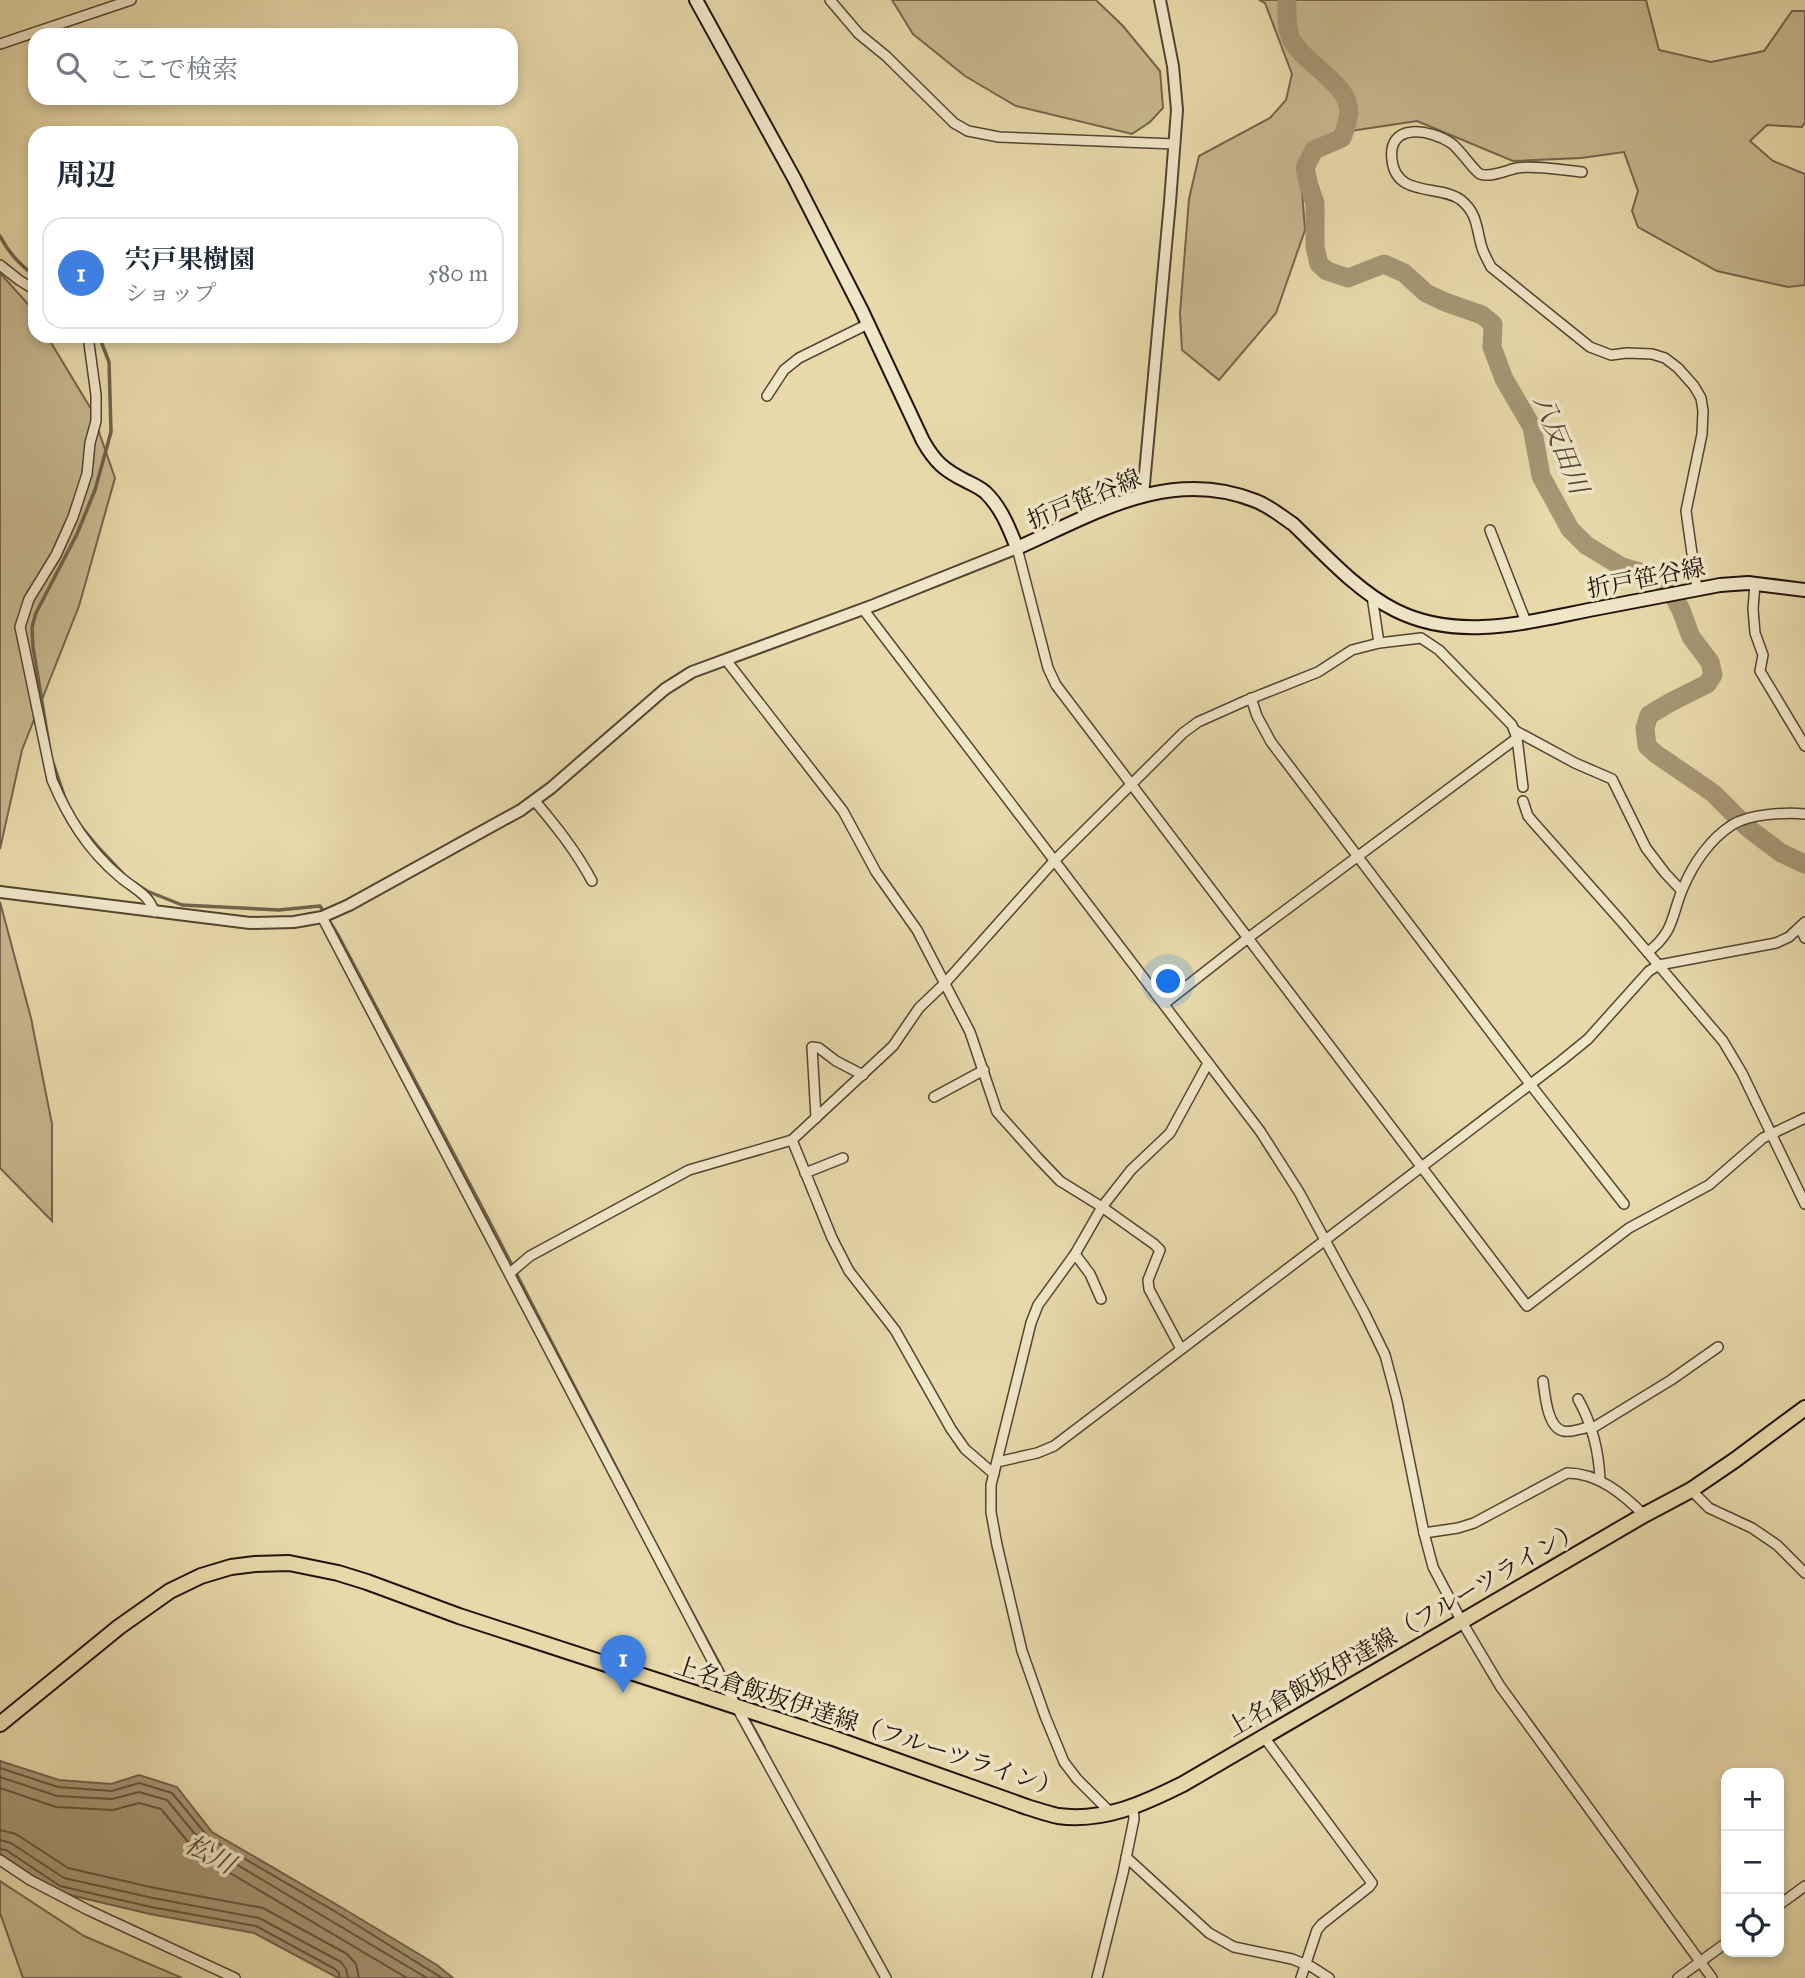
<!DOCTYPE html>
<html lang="ja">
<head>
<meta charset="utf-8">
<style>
  :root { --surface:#fff; --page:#f6f6f7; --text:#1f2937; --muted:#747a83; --line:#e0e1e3; --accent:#8f2418 }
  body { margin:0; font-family:"IM FELL Great Primer","Noto Serif JP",serif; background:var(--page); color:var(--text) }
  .controls { position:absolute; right:21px; bottom:21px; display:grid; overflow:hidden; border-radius:14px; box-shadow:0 4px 10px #0003 }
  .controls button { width:63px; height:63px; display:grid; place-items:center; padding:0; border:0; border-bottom:2px solid var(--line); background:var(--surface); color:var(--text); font:35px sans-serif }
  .you { position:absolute; left:1169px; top:982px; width:24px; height:24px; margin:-18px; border:5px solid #fff; border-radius:50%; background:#1a73e8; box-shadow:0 0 0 10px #1a73e833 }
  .badge { display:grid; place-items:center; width:46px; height:46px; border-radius:50%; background:var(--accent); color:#fff; font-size:23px; font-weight:700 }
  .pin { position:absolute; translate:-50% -58px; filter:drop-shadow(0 2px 4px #0008) }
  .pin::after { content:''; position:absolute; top:37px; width:24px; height:21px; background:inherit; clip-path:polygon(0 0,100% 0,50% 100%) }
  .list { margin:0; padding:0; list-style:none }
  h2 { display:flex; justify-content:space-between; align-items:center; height:91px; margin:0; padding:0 28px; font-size:30px }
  h2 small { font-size:23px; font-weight:400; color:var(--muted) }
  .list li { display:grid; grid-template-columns:46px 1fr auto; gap:21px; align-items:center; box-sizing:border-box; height:112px; margin:0 14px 14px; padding:0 14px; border:2px solid var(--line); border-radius:21px }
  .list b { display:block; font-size:26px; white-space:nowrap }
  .list p { margin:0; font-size:23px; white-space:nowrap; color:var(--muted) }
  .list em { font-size:23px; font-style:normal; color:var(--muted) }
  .icon { flex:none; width:38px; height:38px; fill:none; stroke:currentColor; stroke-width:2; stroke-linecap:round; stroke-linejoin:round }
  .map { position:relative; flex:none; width:1805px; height:1978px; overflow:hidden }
  .search { position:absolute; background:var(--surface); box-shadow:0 4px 10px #0003; left:28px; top:28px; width:490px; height:77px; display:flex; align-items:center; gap:18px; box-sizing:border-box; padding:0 24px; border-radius:21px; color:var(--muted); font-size:26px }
  .panel { position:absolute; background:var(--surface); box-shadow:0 4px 10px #0003; left:28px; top:126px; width:490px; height:217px; border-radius:21px }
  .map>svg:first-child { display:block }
  .green { fill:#c6b78f; stroke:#75654c; stroke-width:2 }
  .water { fill:#a59674; stroke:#71624a; stroke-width:2 }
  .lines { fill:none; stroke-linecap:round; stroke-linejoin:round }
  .shore { stroke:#64543f; stroke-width:2 }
  .stream { stroke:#71624a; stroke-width:3.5 }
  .river { stroke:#a59674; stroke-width:19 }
  .minor-casing { stroke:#554432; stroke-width:12 }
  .tertiary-casing { stroke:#554432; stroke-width:14 }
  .secondary-casing { stroke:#24130a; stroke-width:16 }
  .primary-casing { stroke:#24130a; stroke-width:18 }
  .minor { stroke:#efe6c8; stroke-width:9 }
  .tertiary { stroke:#efe6c8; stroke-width:10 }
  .secondary { stroke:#efe6c8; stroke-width:12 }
  .primary { stroke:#e7d9aa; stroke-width:14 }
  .labels { text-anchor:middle; stroke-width:7; stroke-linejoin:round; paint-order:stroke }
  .street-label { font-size:24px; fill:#24130a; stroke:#efe6c8 }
  .water-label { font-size:26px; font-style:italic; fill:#584734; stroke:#efe6c8 }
</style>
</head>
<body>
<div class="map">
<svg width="1805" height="1978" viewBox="0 0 1805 1978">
  <rect width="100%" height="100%" fill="#e7d9aa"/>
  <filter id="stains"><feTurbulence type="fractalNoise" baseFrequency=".00286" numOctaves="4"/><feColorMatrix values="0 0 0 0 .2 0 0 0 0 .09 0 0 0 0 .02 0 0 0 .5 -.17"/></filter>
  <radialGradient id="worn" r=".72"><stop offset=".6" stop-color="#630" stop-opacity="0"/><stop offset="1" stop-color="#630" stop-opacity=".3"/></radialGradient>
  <g class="green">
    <polygon points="892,0 1096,0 1123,26 1160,71 1163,108 1150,122 1132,134 1016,106 965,76 913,34"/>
    <polygon points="1259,0 1646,0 1659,50 1711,62 1764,51 1792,11 1805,11 1805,122 1802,127 1767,125 1750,141 1773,161 1805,174 1805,285 1788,287 1717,271 1638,227 1632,211 1638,191 1624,152 1581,158 1513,161 1417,121 1344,132 1300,164 1305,230 1276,313 1219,380 1182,350 1180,313 1189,199 1199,156 1270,118 1286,100 1292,74 1265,3"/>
    <polygon points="0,273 28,304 35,315 35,336 47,336 91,409 115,478 79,606 22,750 0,849"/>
    <polygon points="0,902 31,1018 52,1124 52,1221 0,1168"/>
    <polygon points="0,1881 84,1936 182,1978 23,1978 0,1913"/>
  </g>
  <polygon class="water" points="0,1761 59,1780 111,1784 139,1775 177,1787 212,1832 339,1906 437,1965 453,1978 338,1978 254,1933 150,1914 57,1892 0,1854"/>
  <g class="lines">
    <g class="shore">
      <polyline points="0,1768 58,1787 112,1791 139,1783 172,1793 209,1838 336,1912 442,1978"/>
      <polyline points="0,1777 57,1796 112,1799 139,1792 167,1800 204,1845 427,1978"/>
      <polyline points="0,1788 56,1807 113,1810 139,1803 161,1809 198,1854 407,1978"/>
      <polyline points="0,1830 16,1834 68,1868 155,1888 263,1908 347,1954 356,1964 359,1978"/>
      <polyline points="0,1840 11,1843 64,1878 153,1898 259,1918 341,1962 346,1969 348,1978"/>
      <polyline points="0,1849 6,1850 60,1886 151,1907 256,1926 335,1969 339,1973 339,1978"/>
    </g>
    <g class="stream">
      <path d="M0,236C8,252 20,265 35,276"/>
      <polyline points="49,745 33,647 32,627 36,613 77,534 95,490 111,432 109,362 99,336"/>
      <polyline points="53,763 65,798"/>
      <polyline points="79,824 98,847 127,878"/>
      <polyline points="136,884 147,891 182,905 279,910 320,906 338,935 486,1215 636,1506"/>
      <polyline points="665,1562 741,1704"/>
      <polyline points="746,1714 764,1747"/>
    </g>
    <path class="river" d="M1287,0C1287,12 1286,28 1291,39C1303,63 1349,84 1349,111C1349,121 1345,129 1342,138L1314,150L1305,168L1309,186L1315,203V247L1319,264L1327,271L1348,278L1384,264L1404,273L1426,293L1445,302L1482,315L1493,324L1492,347L1504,379L1532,427L1541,476L1570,529L1586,545L1622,567L1660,578L1672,593L1681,610L1691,637L1710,662L1713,675L1707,684L1671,702L1649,715L1645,728L1647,746L1656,754L1713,793L1748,828L1781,853L1805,864"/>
    <g class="minor-casing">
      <g id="minor">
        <polyline points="830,0 859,34 886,56 954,123 968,131 999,137 1175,144"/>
        <polyline points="0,44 131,0"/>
        <path d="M1582,172C1562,170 1536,165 1517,168C1507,170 1490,178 1480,174C1473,170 1460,149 1451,143C1430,129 1387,122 1392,160C1396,198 1440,184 1461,200C1478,214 1476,228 1482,248C1484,254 1488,261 1491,267L1590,347L1611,355L1627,353L1652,354L1665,358L1678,368L1694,386L1701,398L1703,411L1702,434L1686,511L1697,589"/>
        <polyline points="0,265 19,280 35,290"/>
        <path d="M88,336L96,395V421L90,443L87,474L73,517L56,555L29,599L20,627L52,780C68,818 88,850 120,877C133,888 150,895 154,912"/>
        <polyline points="767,396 784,370 799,358 868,324"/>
        <polyline points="1490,530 1526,622"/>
        <polyline points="1017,548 1048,668 1056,685 1527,1306 1629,1228 1709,1185 1763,1138 1805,1118"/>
        <polyline points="1755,584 1753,609 1755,633 1763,655 1760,671 1805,746"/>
        <polyline points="1372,596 1379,643"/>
        <polyline points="863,609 1260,1131 1299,1192 1364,1312 1385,1355 1397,1400 1424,1533 1433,1567 1462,1622 1500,1686 1712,1978"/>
        <polyline points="726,660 843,811 876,872 917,930 970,1032 997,1112 1038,1158 1060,1181 1102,1207 1154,1244 1160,1250 1148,1280 1149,1289 1181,1349"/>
        <polyline points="1251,698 1257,716 1271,742 1530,1084 1624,1204"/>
        <polyline points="1514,730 1575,763 1612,779 1646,848 1665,873 1681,890"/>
        <path d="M534,800C556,826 576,851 592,881"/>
        <polyline points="1523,801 1528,816 1534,823 1621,921 1723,1041 1742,1073 1805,1204"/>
        <polyline points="322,917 736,1706 886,1978"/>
        <polyline points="1800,928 1805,938"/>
        <path d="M1648,952C1675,931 1671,916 1683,888C1693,864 1710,839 1732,825C1749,814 1785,812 1805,814"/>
        <polyline points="1164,1004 1248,938 1517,738"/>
        <polyline points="934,1097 984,1070"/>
        <polyline points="816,1118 812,1047 819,1048 836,1061 863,1075"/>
        <polyline points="792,1140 832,1238 849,1271 895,1330 951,1429 965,1449 994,1474"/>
        <polyline points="805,1173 843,1158"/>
        <polyline points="1075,1254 1090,1274 1101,1299"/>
        <polyline points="510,1273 530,1256 689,1170 792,1140 893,1046 919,1008 945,983 1054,861 1183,733 1198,722 1245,701 1318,672 1352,650 1379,643 1421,638 1439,650 1512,725 1517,738 1523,787"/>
        <path d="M1543,1381C1545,1394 1547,1427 1563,1431C1571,1433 1582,1428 1590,1427"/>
        <path d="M1578,1399C1592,1424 1599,1452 1600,1480"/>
        <polyline points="1591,1429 1671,1380 1718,1347"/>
        <polyline points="997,1462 1037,1453 1054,1446 1561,1061 1588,1039 1649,971 1659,965 1776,943 1789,937 1805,922"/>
        <polyline points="1691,1490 1709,1508 1752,1528 1777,1545 1805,1573"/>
        <path d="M1424,1533L1458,1528L1474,1523L1567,1473C1598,1473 1623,1494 1644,1515"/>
        <polyline points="1264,1737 1372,1883 1369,1887 1322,1924 1317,1930 1301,1978"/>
        <polyline points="1111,1813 1077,1779 1064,1762 1045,1716 1022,1651 997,1545 991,1512 991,1485 1031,1323 1038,1305 1075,1254 1102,1207 1131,1170 1170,1133 1208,1063"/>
        <polyline points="1126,1857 1209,1933 1234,1947 1292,1959 1312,1967 1329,1978"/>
        <polyline points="0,1860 30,1880 88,1910 235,1978"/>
        <polyline points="1779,1905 1805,1886"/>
        <polyline points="1097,1978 1123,1873 1134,1819 1133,1808"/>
        <polyline points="1678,1978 1726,1943"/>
      </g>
    </g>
    <g class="tertiary-casing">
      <g id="tertiary">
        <polyline points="1143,495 1170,202 1177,110 1173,66 1160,0"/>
        <polyline points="0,892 250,923 294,922 322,917 349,905 521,810 551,788 665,689 692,672 874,605 1017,548"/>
      </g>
    </g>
    <g class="secondary-casing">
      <path id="secondary" d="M696,0L794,178L862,311L923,441C935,462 944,470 966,481C972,484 979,487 985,492C1001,507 1009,528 1017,548C1094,514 1170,466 1256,501C1269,506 1281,516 1293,524C1323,553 1357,591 1395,610C1458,642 1528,622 1594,609C1636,601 1678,593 1720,585L1748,583L1805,590"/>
    </g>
    <g class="primary-casing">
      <path id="primary" d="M0,1724L119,1627L170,1591L201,1576L231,1567L255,1564L289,1563L338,1573L367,1582L459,1616L833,1738L1027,1807C1037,1810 1048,1814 1058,1816C1104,1822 1143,1804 1183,1784L1644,1515L1691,1490L1735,1460L1805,1408"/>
    </g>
    <use href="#minor" class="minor"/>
    <use href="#tertiary" class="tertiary"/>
    <use href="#secondary" class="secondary"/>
    <use href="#primary" class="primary"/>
  </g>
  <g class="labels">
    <g class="street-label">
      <text transform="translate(1084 499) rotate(-22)" y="8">折戸笹谷線</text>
      <text transform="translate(1646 578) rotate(-11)" y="8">折戸笹谷線</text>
      <text transform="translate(1404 1629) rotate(-30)" y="8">上名倉飯坂伊達線（フルーツライン）</text>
      <text transform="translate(868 1727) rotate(18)" y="8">上名倉飯坂伊達線（フルーツライン）</text>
    </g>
    <g class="water-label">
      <text transform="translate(1561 444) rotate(68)" y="9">八反田川</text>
      <text transform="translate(210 1854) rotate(28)" y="9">松川</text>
    </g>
  </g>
  <rect width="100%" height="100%" filter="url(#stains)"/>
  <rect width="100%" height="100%" fill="url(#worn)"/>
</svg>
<div class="controls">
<button>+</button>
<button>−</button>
<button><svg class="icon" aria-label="locate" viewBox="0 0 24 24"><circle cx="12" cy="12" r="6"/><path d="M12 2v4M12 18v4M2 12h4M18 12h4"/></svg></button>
</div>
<div class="you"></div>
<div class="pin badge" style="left:623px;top:1693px;background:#3f7fe0">1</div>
<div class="search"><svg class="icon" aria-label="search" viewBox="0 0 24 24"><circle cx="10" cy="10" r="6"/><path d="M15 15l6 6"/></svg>ここで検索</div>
<section class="panel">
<h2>周辺<small></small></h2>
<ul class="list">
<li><span class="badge" style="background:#3f7fe0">1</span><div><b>宍戸果樹園</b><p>ショップ</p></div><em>580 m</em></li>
</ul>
</section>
</div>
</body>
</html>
